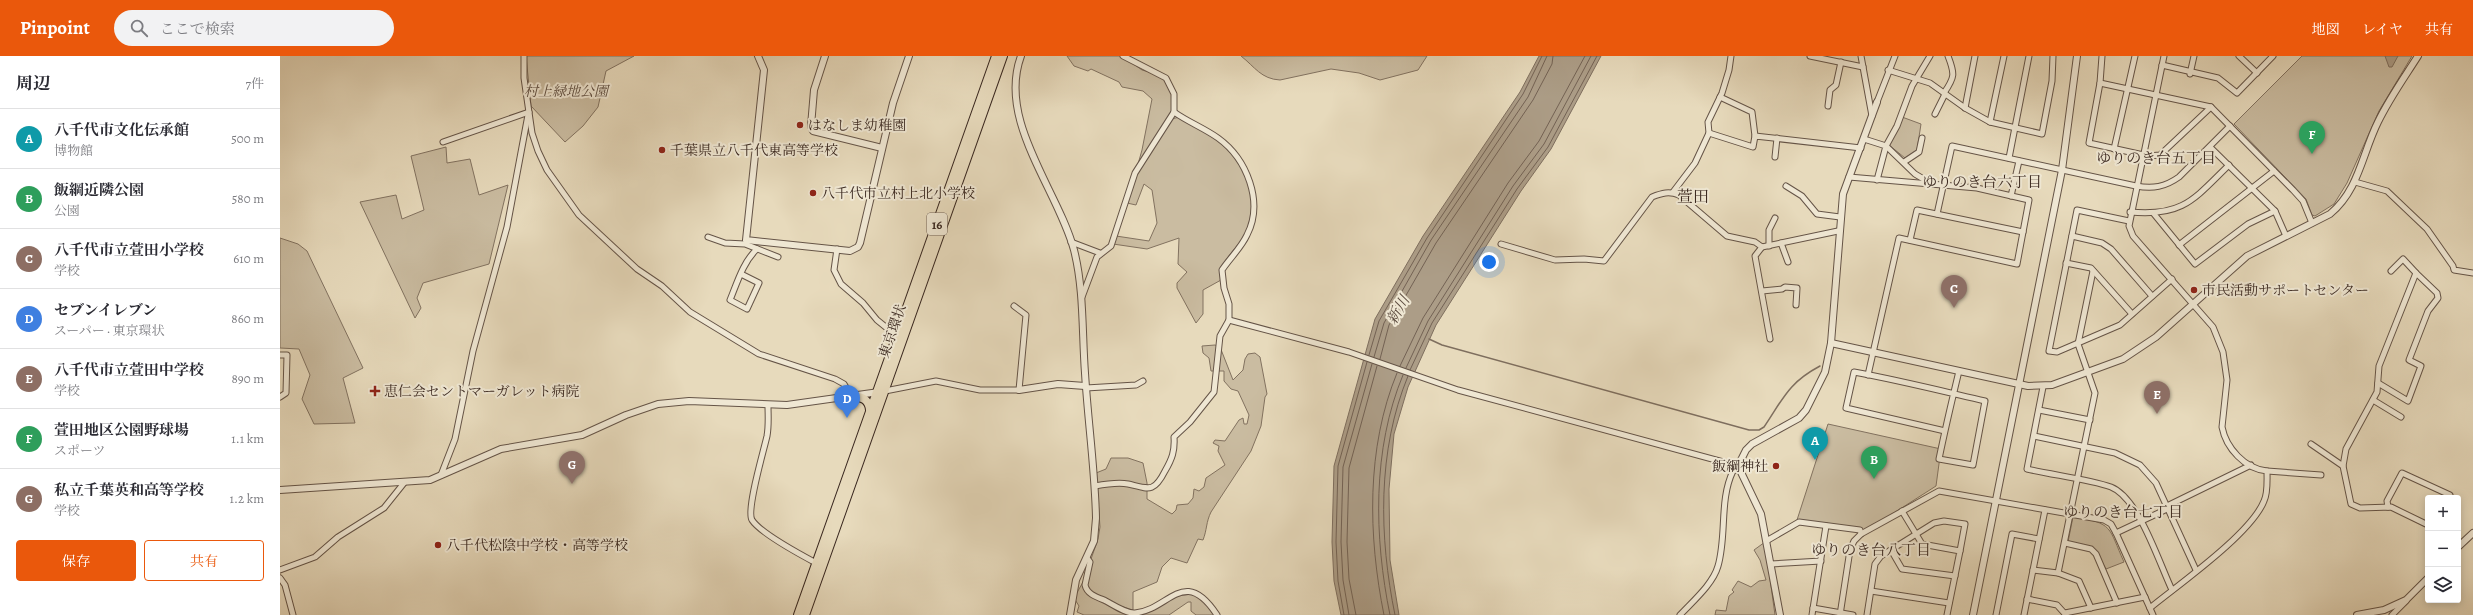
<!DOCTYPE html>
<html lang="ja">
<head>
<meta charset="utf-8">
<style>
  :root { --surface:#fff; --page:#f2f2f3; --text:#2b2b33; --muted:#7c7c81; --line:#e1e1e2; --accent:#ea580c }
  body { margin:0; font-family:Alegreya,"Noto Serif JP",serif; background:var(--page); color:var(--text) }
  .controls { position:absolute; right:12px; bottom:12px; display:grid; overflow:hidden; border-radius:4px; box-shadow:0 2px 10px #0003 }
  .controls button { width:36px; height:36px; display:grid; place-items:center; padding:0; border:0; border-bottom:1px solid var(--line); background:var(--surface); color:var(--text); font:20px sans-serif }
  .you { position:absolute; left:1209px; top:206px; width:14px; height:14px; margin:-10px; border:3px solid #fff; border-radius:50%; background:#1a73e8; box-shadow:0 0 0 6px #1a73e833 }
  .badge { display:grid; place-items:center; width:26px; height:26px; border-radius:50%; background:var(--accent); color:#fff; font-size:13px; font-weight:700 }
  .pin { position:absolute; translate:-50% -33px; filter:drop-shadow(0 1px 2px #0008) }
  .pin::after { content:''; position:absolute; top:21px; width:14px; height:12px; background:inherit; clip-path:polygon(0 0,100% 0,50% 100%) }
  .list { margin:0; padding:0; list-style:none }
  h2 { display:flex; justify-content:space-between; align-items:center; height:52px; margin:0; padding:0 16px; font-size:17px }
  h2 small { font-size:13px; font-weight:400; color:var(--muted) }
  .list li { display:grid; grid-template-columns:26px 1fr auto; gap:12px; align-items:center; box-sizing:border-box; height:60px; padding:0 16px; border-top:1px solid var(--line) }
  .list b { display:block; font-size:15px; white-space:nowrap }
  .list p { margin:0; font-size:13px; white-space:nowrap; color:var(--muted) }
  .list em { font-size:13px; font-style:normal; color:var(--muted) }
  .actions { display:flex; gap:8px; padding:12px 16px }
  .actions a { flex:1; padding:9px 0; border:1px solid var(--accent); border-radius:4px; text-align:center; font-size:14px; color:var(--accent) }
  .actions .main { background:var(--accent); color:#fff }
  .icon { flex:none; width:22px; height:22px; fill:none; stroke:currentColor; stroke-width:2; stroke-linecap:round; stroke-linejoin:round }
  .map { position:relative; flex:none; width:2193px; height:559px; overflow:hidden }
  header { display:flex; align-items:center; gap:24px; box-sizing:border-box; height:56px; padding:0 20px; background:var(--accent); color:#fff }
  header strong { font-size:19px }
  nav { display:flex; gap:22px; margin-inline-start:auto; font-size:14px }
  .search { width:280px; height:36px; background:var(--page); display:flex; align-items:center; gap:10px; box-sizing:border-box; padding:0 14px; border-radius:22px; color:var(--muted); font-size:15px }
  main { display:flex }
  aside { flex:1; background:var(--surface) }
  .map>svg:first-child { display:block }
  .green { fill:#cabca1; stroke:#827260 }
  .water { fill:#ac9d87; stroke:#7e6e5e }
  .lines { fill:none; stroke-linecap:round; stroke-linejoin:round }
  .shore { stroke:#736254; stroke-width:1 }
  .stream { stroke:#7e6e5e; stroke-width:1.5 }
  .minor-casing { stroke:#655447; stroke-width:7 }
  .tertiary-casing { stroke:#655447; stroke-width:8 }
  .trunk-casing { stroke:#3a2820; stroke-width:10 }
  .minor { stroke:#efe7d3; stroke-width:5 }
  .tertiary { stroke:#efe7d3; stroke-width:6 }
  .trunk { stroke:#e7dabc; stroke-width:8 }
  .poi-dot { fill:#8f2418; stroke:#efe7d3; stroke-width:1.5 }
  .labels { text-anchor:middle; stroke-width:4; stroke-linejoin:round; paint-order:stroke }
  .shield { fill:#efe7d3; stroke:#706156; stroke-width:1 }
  .shield-label { font-size:13px; font-weight:bold; fill:#3a2820 }
  .park-label { font-size:14px; font-style:italic; fill:#5e4d40; stroke:#efe7d3 }
  .poi-label { font-size:14px; fill:#3a2820; stroke:#efe7d3; text-anchor:start }
  .street-label { font-size:14px; fill:#3a2820; stroke:#efe7d3 }
  .neighbourhood-label { font-size:15px; fill:#3a2820; stroke:#efe7d3 }
  .water-label { font-size:15px; font-style:italic; fill:#5c4b3f; stroke:#efe7d3 }
  .quarter-label { font-size:16px; fill:#3a2820; stroke:#efe7d3 }
</style>
</head>
<body>
<header>
<strong>Pinpoint</strong>
<div class="search"><svg class="icon" aria-label="search" viewBox="0 0 24 24"><circle cx="10" cy="10" r="6"/><path d="M15 15l6 6"/></svg>ここで検索</div>
<nav><a>地図</a><a>レイヤ</a><a>共有</a></nav>
</header>
<main>
<aside>
<h2>周辺<small>7件</small></h2>
<ul class="list">
<li><span class="badge" style="background:#0f9aa8">A</span><div><b>八千代市文化伝承館</b><p>博物館</p></div><em>500 m</em></li>
<li><span class="badge" style="background:#2e9e5b">B</span><div><b>飯綱近隣公園</b><p>公園</p></div><em>580 m</em></li>
<li><span class="badge" style="background:#8d6e63">C</span><div><b>八千代市立萱田小学校</b><p>学校</p></div><em>610 m</em></li>
<li><span class="badge" style="background:#3f7fe0">D</span><div><b>セブンイレブン</b><p>スーパー · 東京環状</p></div><em>860 m</em></li>
<li><span class="badge" style="background:#8d6e63">E</span><div><b>八千代市立萱田中学校</b><p>学校</p></div><em>890 m</em></li>
<li><span class="badge" style="background:#2e9e5b">F</span><div><b>萱田地区公園野球場</b><p>スポーツ</p></div><em>1.1 km</em></li>
<li><span class="badge" style="background:#8d6e63">G</span><div><b>私立千葉英和高等学校</b><p>学校</p></div><em>1.2 km</em></li>
</ul>
<div class="actions"><a class="main">保存</a><a>共有</a></div>
</aside>
<div class="map">
<svg width="2193" height="559" viewBox="0 0 2193 559">
  <rect width="100%" height="100%" fill="#e7dabc"/>
  <filter id="stains"><feTurbulence type="fractalNoise" baseFrequency=".005" numOctaves="4"/><feColorMatrix values="0 0 0 0 .2 0 0 0 0 .09 0 0 0 0 .02 0 0 0 .5 -.17"/></filter>
  <radialGradient id="worn" r=".72"><stop offset=".6" stop-color="#630" stop-opacity="0"/><stop offset="1" stop-color="#630" stop-opacity=".3"/></radialGradient>
  <g class="green">
    <polygon points="246,0 354,0 326,15 318,51 303,70 285,86 251,50"/>
    <path d="M787,0H842L862,14L876,18L885,23L892,37V63L899,61C912,69 927,76 939,85C965,106 983,148 964,180C956,194 938,206 941,224L923,234V258L916,267L897,232V227L907,216L898,208L899,182L867,193L833,188L836,180L869,185L877,167L872,134L864,128L856,149L847,147L862,94L872,43L863,35L842,31L839,26L811,13L808,15L794,10Z"/>
    <path d="M961,0H1147L1138,14L1100,24L1079,17L1051,13L1000,24C981,23 975,11 961,0Z"/>
    <polygon points="2022,0 2132,0 2099,55 2067,127 2054,148 2035,160 2032,159 2026,143 1954,68"/>
    <polygon points="1622,61 1641,68 1637,94 1625,102 1609,89"/>
    <polygon points="166,91 167,107 190,103 199,139 228,129 209,208 143,227 137,242 141,252 135,262 80,146 116,139 122,163 144,154 131,100"/>
    <polygon points="0,182 18,188 27,195 83,312 63,322 75,367 34,368 22,343 30,319 19,293 0,292"/>
    <path d="M935,289L940,291L953,324L963,314L965,303L968,298L975,297L980,301L987,338L985,341L981,370L971,395L931,456C926,466 927,474 923,484L918,483L907,507L891,502L882,511L877,526L853,536V554L837,549L841,556L847,559H804L797,556L799,550L794,542L803,526L818,483L820,471L816,417L826,413L831,402H848L863,407L867,427V443L892,458L896,454L897,449L908,448L913,442L914,433L919,435L924,431L926,422L945,409L938,395L939,390L933,387L935,384L945,385L959,364L963,362L964,368H967L969,359L958,335L951,333L944,325V315H931L929,302L923,297L922,290Z"/>
    <polygon points="1548,368 1661,393 1656,430 1581,478 1580,474 1517,464"/>
    <path d="M1793,461C1834,467 1828,471 1844,506L1826,513L1817,497L1788,486Z"/>
    <polygon points="1485,486 1495,559 1435,559 1436,554 1446,555 1449,540 1454,536 1452,534 1458,525 1471,531 1479,525 1486,524 1480,504 1474,494"/>
    <polygon points="913,538 925,545 934,559 916,559 911,555 911,546 908,546 889,559 862,559 862,557 897,540"/>
  </g>
  <g class="water">
    <polygon points="1259,0 1321,0 1271,93 1241,135 1156,269 1128,331 1114,378 1109,433 1110,504 1119,559 1061,559 1054,525 1052,486 1054,410 1095,263 1143,180 1240,36"/>
    <polygon points="2105,0 2118,0 2112,11 2109,11"/>
  </g>
  <g class="lines">
    <g class="shore">
      <polyline points="1089,299 1099,265 1147,182 1243,38 1262,0"/>
      <polyline points="1094,301 1104,267 1151,184 1248,41 1267,0"/>
      <polyline points="1100,303 1109,269 1156,187 1253,44 1272,8 1273,0"/>
      <polyline points="1120,310 1143,262 1228,127 1259,85 1305,0"/>
      <polyline points="1126,312 1148,265 1233,130 1264,88 1311,0"/>
      <polyline points="1130,314 1152,267 1237,133 1268,91 1317,0"/>
      <polyline points="1064,559 1058,525 1056,486 1058,410 1087,306"/>
      <polyline points="1069,559 1063,524 1061,486 1063,411 1092,308"/>
      <polyline points="1076,559 1069,523 1067,486 1069,412 1097,310"/>
      <path d="M1104,559C1088,480 1086,392 1117,317"/>
      <path d="M1110,559C1094,481 1092,393 1123,319"/>
      <path d="M1115,559C1099,481 1097,395 1128,320"/>
    </g>
    <path class="stream" d="M1149,283L1162,289L1469,374H1479L1484,371C1503,343 1508,327 1540,310"/>
    <g class="minor-casing">
      <g id="minor">
        <polyline points="244,0 244,22 252,77 258,95 267,114 299,159 357,213 382,230 410,256 479,298 555,323 564,328 571,340"/>
        <polyline points="1530,0 1583,11"/>
        <polyline points="1581,0 1592,60"/>
        <polyline points="1650,0 1632,30 1617,70 1606,90 1635,118 1652,128"/>
        <polyline points="1822,0 1820,27 1809,87 1868,100 1880,99 1931,51"/>
        <polyline points="1959,0 1977,17"/>
        <polyline points="1882,9 1938,22 1957,37 1993,0"/>
        <polyline points="1608,14 1650,27 1685,52 1710,66 1762,78 1772,25 1773,0"/>
        <polyline points="1910,18 1914,0"/>
        <polyline points="1820,27 1931,51 2013,134 2023,145 2032,167"/>
        <path d="M1664,37C1675,21 1675,18 1668,0"/>
        <polyline points="1440,41 1472,56 1475,80"/>
        <polyline points="1597,46 1615,0"/>
        <polyline points="1548,50 1550,34 1556,29 1561,6"/>
        <polyline points="1685,52 1695,0"/>
        <polyline points="1655,58 1665,38"/>
        <polyline points="1710,66 1724,0"/>
        <polyline points="1429,77 1473,91 1475,80 1581,92"/>
        <polyline points="1584,83 1606,90 1597,124"/>
        <polyline points="163,86 249,56"/>
        <polyline points="1930,91 1995,155 2006,180"/>
        <polyline points="1834,93 1855,0"/>
        <polyline points="1495,101 1497,82"/>
        <polyline points="1729,102 1749,0"/>
        <polyline points="1624,106 1639,96 1642,82"/>
        <polyline points="1569,121 1697,132 1749,144 1737,208 1619,182 1588,319"/>
        <polyline points="2075,126 2107,135 2147,173 2173,210 2174,214 2193,217"/>
        <polyline points="1506,130 1522,140 1537,158 1560,161"/>
        <polyline points="1393,136 1415,107 1429,77 1428,66 1442,37 1449,14 1451,0"/>
        <polyline points="1731,140 1739,105"/>
        <path d="M1850,156C1903,161 1914,143 1949,109"/>
        <path d="M1657,158L1672,90L1856,130C1873,133 1885,131 1899,121L1950,70"/>
        <polyline points="1874,158 1915,208 1968,168 1995,155"/>
        <polyline points="1849,165 1797,154 1769,295 1777,296 1840,269 1892,223"/>
        <polyline points="1792,180 1822,187 1831,193 1872,240"/>
        <polyline points="428,181 445,187 465,188 498,201"/>
        <polyline points="1630,184 1637,154 1743,176"/>
        <polyline points="791,186 820,197"/>
        <polyline points="1501,187 1508,206"/>
        <path d="M1221,188L1275,204L1304,203L1324,205L1372,141C1382,137 1389,135 1399,139L1447,180L1475,186L1482,191L1558,175"/>
        <polyline points="1899,189 1994,115"/>
        <polyline points="1489,190 1489,174 1495,162"/>
        <polyline points="1482,191 1475,200 1490,283"/>
        <polyline points="557,193 554,214 561,228 583,247 597,264 618,281"/>
        <polyline points="1786,207 1811,212 1852,258"/>
        <path d="M461,218L479,227L467,253L450,244C457,227 463,206 477,193"/>
        <polyline points="1482,235 1502,233 1505,231 1517,232 1516,249"/>
        <polyline points="802,241 817,201 831,190 855,117 894,56 894,38 886,22 843,0"/>
        <polyline points="949,264 1069,296 1178,334 1458,410"/>
        <polyline points="0,299 7,299 6,337 0,341"/>
        <polyline points="2098,327 2128,345 2141,310 2129,304 2148,255 2158,242 2157,237 2136,217"/>
        <path d="M1763,331L1747,413C1772,419 1808,423 1831,431C1859,442 1879,507 1892,534"/>
        <polyline points="806,332 856,329 863,325"/>
        <polyline points="605,335 656,325 700,334 739,334 746,259 734,250"/>
        <polyline points="2093,344 2121,361"/>
        <path d="M488,349C488,359 489,369 487,380C484,394 466,454 472,464C481,478 523,500 538,508"/>
        <polyline points="1759,354 1810,364"/>
        <path d="M1665,375L1566,352L1574,316C1618,324 1662,335 1705,345L1693,409L1659,403C1665,374 1672,344 1679,315"/>
        <polyline points="1754,380 1835,397 1860,409 1876,427 1916,514"/>
        <polyline points="2031,388 2063,410 2071,448 2080,452 2111,451 2148,469"/>
        <polyline points="2063,410 2066,393 2097,336 2099,310 2136,217 2123,203 2111,215"/>
        <polyline points="1987,415 2041,419"/>
        <polyline points="161,419 175,383 193,295 227,171 248,59"/>
        <path d="M815,430C826,428 837,426 848,428C869,433 874,437 885,415C892,403 895,395 894,381L910,366L934,336L940,280L949,264V248L944,232L942,214C950,202 961,192 967,179C984,146 967,103 938,82C924,72 908,66 894,56"/>
        <polyline points="1887,450 1971,409"/>
        <polyline points="2108,451 2107,445 2122,417 2170,439 2169,442"/>
        <polyline points="1622,455 1642,488 1680,495 1667,559"/>
        <polyline points="1836,477 1887,453"/>
        <polyline points="1488,484 1519,466 1580,474 1581,478"/>
        <polyline points="1785,487 1811,493 1816,498 1837,547"/>
        <polyline points="1611,494 1622,513 1675,520"/>
        <path d="M807,502L810,506L805,529C807,538 816,541 824,544C832,548 846,558 855,557C889,554 904,509 937,559"/>
        <polyline points="1491,508 1541,505"/>
        <polyline points="0,514 35,501 58,481 104,452 124,427"/>
        <polyline points="1753,514 1778,517 1815,337 1798,288 1813,215"/>
        <polyline points="1778,517 1799,525 1811,552"/>
        <polyline points="0,522 5,529 13,559"/>
        <polyline points="1591,535 1669,547"/>
        <polyline points="1747,543 1777,549 1786,559"/>
        <polyline points="1533,552 1573,559"/>
        <path d="M1870,552C1898,529 1971,478 1984,445C1988,437 1987,424 1987,415C1965,413 1946,392 1942,371L1947,324L1943,296L1933,271L1853,180L1849,170L1884,0"/>
        <polyline points="1785,557 1865,541"/>
        <path d="M1400,559C1413,545 1433,528 1438,510C1447,479 1439,444 1453,415L1458,413"/>
        <polyline points="1532,559 1546,470"/>
        <polyline points="1560,559 1570,494 1574,485 1581,478 1659,435 1824,464 1831,468 1836,477 1873,559"/>
        <polyline points="1587,559 1595,508 1601,500 1654,467 1664,465 1685,468 1680,495"/>
        <polyline points="1716,559 1732,478 1759,483"/>
        <polyline points="1744,559 1765,454"/>
        <polyline points="2112,559 2126,545"/>
      </g>
    </g>
    <g class="tertiary-casing">
      <g id="tertiary">
        <polyline points="478,0 484,14 466,184 570,195 578,191 580,187 613,47 629,0"/>
        <polyline points="545,0 534,34 531,70 533,75 602,92"/>
        <path d="M741,0C717,65 778,134 794,194C804,233 802,277 805,317C808,366 815,414 816,462L814,485L796,524L790,559"/>
        <path d="M1551,287L1748,330L1772,329L1843,303L1876,281L1967,200L2050,158C2079,134 2082,98 2098,66C2109,43 2124,22 2138,0"/>
        <polyline points="739,334 778,328 805,330"/>
        <polyline points="0,434 150,424 221,393 302,379 346,359 378,348 409,345 507,349 599,336"/>
        <polyline points="2178,491 2193,477"/>
        <polyline points="1500,559 1481,458 1458,410 1466,394 1472,388 1519,362 1526,354 1545,316 1551,287 1563,138 1597,46"/>
        <polyline points="1693,559 1782,114 1797,0"/>
        <polyline points="2077,559 2104,554 2126,544 2148,522"/>
      </g>
    </g>
    <g class="trunk-casing">
      <g id="trunk">
        <path d="M572,340C582,341 589,343 590,354"/>
        <polyline points="518,559 716,0"/>
        <polyline points="525,559 723,0"/>
      </g>
    </g>
    <use href="#minor" class="minor"/>
    <use href="#tertiary" class="tertiary"/>
    <use href="#trunk" class="trunk"/>
  </g>
  <g class="poi-dot">
    <circle cx="520" cy="69" r="4"/>
    <circle cx="382" cy="94" r="4"/>
    <circle cx="533" cy="137" r="4"/>
    <circle cx="1914" cy="234" r="4"/>
    <path d="M93 329h4v4h4v4h-4v4h-4v-4h-4v-4h4z"/>
    <circle cx="1496" cy="410" r="4"/>
    <circle cx="158" cy="489" r="4"/>
  </g>
  <g class="labels">
    <rect class="shield" x="647" y="157" width="20" height="22" rx="3"/>
    <g class="shield-label">
      <text x="657" y="173">16</text>
    </g>
    <g class="park-label">
      <text x="286" y="40">村上緑地公園</text>
    </g>
    <g class="poi-label">
      <text x="528" y="74">はなしま幼稚園</text>
      <text x="390" y="99">千葉県立八千代東高等学校</text>
      <text x="541" y="142">八千代市立村上北小学校</text>
      <text x="1922" y="239">市民活動サポートセンター</text>
      <text x="104" y="340">恵仁会セントマーガレット病院</text>
      <text x="1488" y="415" text-anchor="end">飯綱神社</text>
      <text x="166" y="494">八千代松陰中学校・高等学校</text>
    </g>
    <g class="street-label">
      <text transform="translate(612 275) rotate(-71)" y="5">東京環状</text>
    </g>
    <g class="neighbourhood-label">
      <text x="1876" y="107">ゆりのき台五丁目</text>
      <text x="1702" y="131">ゆりのき台六丁目</text>
      <text x="1843" y="461">ゆりのき台七丁目</text>
      <text x="1591" y="499">ゆりのき台八丁目</text>
    </g>
    <g class="water-label">
      <text transform="translate(1118 254) rotate(-60)" y="5">新川</text>
    </g>
    <g class="quarter-label">
      <text x="1413" y="146">萱田</text>
    </g>
  </g>
  <rect width="100%" height="100%" filter="url(#stains)"/>
  <rect width="100%" height="100%" fill="url(#worn)"/>
</svg>
<div class="controls">
<button>+</button>
<button>−</button>
<button><svg class="icon" aria-label="layers" viewBox="0 0 24 24"><path d="M12 4l9 5-9 5-9-5zM3 14l9 5 9-5"/></svg></button>
</div>
<div class="you"></div>
<div class="pin badge" style="left:1535px;top:404px;background:#0f9aa8">A</div>
<div class="pin badge" style="left:1594px;top:423px;background:#2e9e5b">B</div>
<div class="pin badge" style="left:1674px;top:252px;background:#8d6e63">C</div>
<div class="pin badge" style="left:567px;top:362px;background:#3f7fe0">D</div>
<div class="pin badge" style="left:1877px;top:358px;background:#8d6e63">E</div>
<div class="pin badge" style="left:2032px;top:98px;background:#2e9e5b">F</div>
<div class="pin badge" style="left:292px;top:428px;background:#8d6e63">G</div>
</div>
</main>
</body>
</html>
